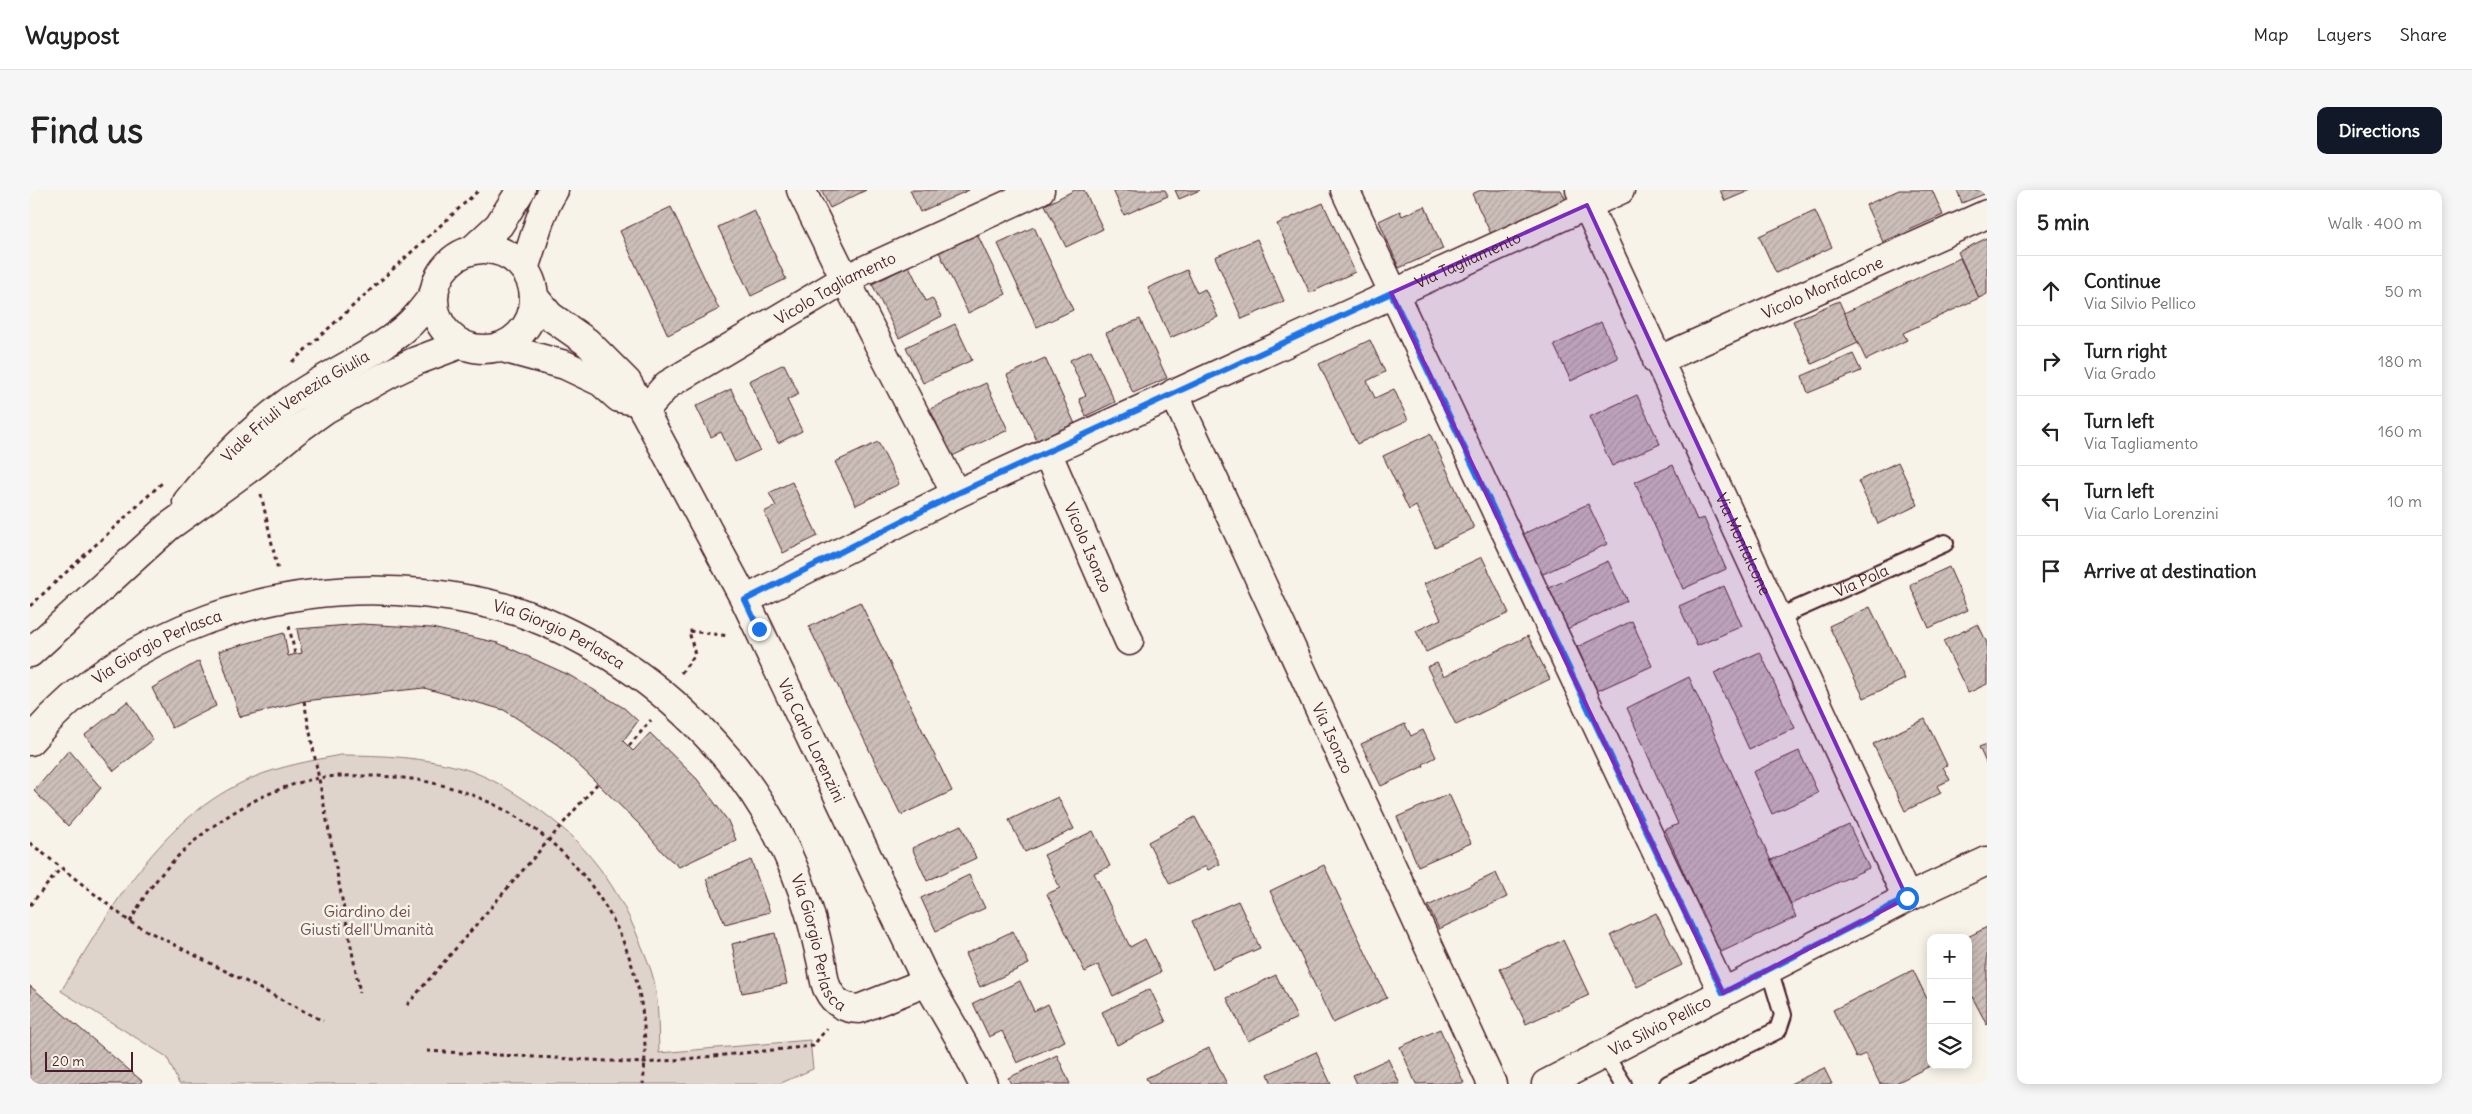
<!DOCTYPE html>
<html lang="en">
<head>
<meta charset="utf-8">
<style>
  :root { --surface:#fff; --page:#f6f6f6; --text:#222; --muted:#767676; --line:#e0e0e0; --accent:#111827 }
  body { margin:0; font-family:Delius,sans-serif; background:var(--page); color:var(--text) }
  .controls { position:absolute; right:15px; bottom:15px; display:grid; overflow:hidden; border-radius:10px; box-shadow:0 2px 12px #0003 }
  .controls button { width:45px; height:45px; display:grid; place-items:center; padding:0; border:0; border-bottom:1px solid var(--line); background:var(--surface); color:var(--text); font:25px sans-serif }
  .scale { position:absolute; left:15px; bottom:12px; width:88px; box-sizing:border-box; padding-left:5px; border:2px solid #4a1f2b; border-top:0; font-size:14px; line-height:18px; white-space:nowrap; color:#4a1f2b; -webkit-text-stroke:4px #f7f3e8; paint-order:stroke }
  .stop { position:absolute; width:15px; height:15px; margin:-11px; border:4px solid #1a73e8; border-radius:50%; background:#fff }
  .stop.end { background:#1a73e8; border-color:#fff; box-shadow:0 1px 5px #0008 }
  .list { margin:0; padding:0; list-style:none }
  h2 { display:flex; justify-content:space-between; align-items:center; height:65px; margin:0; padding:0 20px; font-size:21px }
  h2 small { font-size:16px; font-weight:400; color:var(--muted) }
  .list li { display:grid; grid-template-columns:32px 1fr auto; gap:15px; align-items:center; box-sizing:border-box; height:70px; padding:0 20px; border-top:1px solid var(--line) }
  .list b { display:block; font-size:19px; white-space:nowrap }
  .list p { margin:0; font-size:16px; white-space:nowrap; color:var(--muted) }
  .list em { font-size:16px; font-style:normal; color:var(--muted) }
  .icon { flex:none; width:28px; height:28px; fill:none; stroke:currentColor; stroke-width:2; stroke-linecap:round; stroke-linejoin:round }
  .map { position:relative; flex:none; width:1957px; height:894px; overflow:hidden; border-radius:10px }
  header { display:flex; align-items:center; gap:30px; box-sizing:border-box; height:70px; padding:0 25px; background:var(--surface); border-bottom:1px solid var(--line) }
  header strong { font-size:24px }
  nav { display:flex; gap:28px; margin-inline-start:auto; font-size:18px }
  .intro { display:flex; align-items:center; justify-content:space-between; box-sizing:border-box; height:120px; padding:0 30px }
  h1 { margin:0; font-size:35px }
  .button { padding:12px 22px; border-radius:10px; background:var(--accent); color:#fff; font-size:18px; font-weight:700 }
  main { display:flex; gap:30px; padding:0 30px }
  aside { flex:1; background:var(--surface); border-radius:10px; box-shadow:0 2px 12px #0003 }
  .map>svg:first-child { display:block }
  .park { fill:#ded4cc; stroke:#947a7c }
  .building { fill:url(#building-hatch); stroke:#4a1f2b }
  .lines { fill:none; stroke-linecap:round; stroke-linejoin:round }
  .lane-casing { stroke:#4a1f2b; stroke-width:20 }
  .street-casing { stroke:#4a1f2b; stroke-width:31 }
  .secondary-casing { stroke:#4a1f2b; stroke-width:31 }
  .path { stroke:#4a1f2b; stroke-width:3; stroke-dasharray:4 4; stroke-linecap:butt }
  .lane { stroke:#f7f3e8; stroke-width:16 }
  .street { stroke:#f7f3e8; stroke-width:28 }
  .secondary { stroke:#f7f3e8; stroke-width:28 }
  .route { stroke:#1a73e8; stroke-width:6 }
  .marked { fill:#7b2cbf; fill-opacity:0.2; stroke:#7b2cbf; stroke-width:4; stroke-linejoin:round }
  .labels { text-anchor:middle; stroke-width:5; stroke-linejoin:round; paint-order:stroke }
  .street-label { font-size:16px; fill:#4a1f2b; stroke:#f7f3e8 }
  .park-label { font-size:16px; fill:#6f4c53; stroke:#f7f3e8 }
</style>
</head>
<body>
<header>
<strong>Waypost</strong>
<nav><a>Map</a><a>Layers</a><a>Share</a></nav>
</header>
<div class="intro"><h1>Find us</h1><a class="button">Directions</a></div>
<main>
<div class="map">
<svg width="1957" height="894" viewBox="0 0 1957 894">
  <defs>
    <pattern id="building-hatch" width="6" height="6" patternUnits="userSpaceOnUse" patternTransform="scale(1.25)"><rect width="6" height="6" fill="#ccbfb9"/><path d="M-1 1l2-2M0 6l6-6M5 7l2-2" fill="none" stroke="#b1a49f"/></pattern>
  </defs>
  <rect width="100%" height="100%" fill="#f7f3e8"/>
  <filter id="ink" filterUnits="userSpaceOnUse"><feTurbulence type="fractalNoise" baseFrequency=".02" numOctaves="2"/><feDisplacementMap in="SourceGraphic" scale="10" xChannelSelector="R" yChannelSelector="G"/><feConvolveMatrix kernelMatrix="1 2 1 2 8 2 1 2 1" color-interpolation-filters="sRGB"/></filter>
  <g filter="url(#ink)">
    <path class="park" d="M310,565C352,565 394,567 435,579C454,585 472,595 489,606C548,643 584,687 610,752C615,764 621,778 624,791C629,815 628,839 629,863L780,850L783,879L749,894H149L137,867L31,801C81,719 130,627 222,588C250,576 281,571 310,565Z"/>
    <g class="building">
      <polygon points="791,0 836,0 800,18"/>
      <polygon points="880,0 939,0 890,22"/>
      <polygon points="1045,0 1054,0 1073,39 1036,57 1015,15"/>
      <polygon points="1083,0 1135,0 1138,6 1094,25"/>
      <polygon points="1145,0 1170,0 1149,9"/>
      <polygon points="1451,0 1531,0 1537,12 1462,46 1442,4"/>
      <polygon points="1690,0 1721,0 1695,11"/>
      <polygon points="1869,0 1902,0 1913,25 1853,52 1836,15"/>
      <polygon points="1927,0 1957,0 1957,3 1932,13"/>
      <polygon points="1293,13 1325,82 1280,103 1247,34"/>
      <polygon points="1395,16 1413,59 1369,78 1349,31 1370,21 1372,26"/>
      <polygon points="641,17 689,119 638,145 590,41"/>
      <polygon points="724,20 756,89 721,106 688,37"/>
      <polygon points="1785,21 1802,57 1746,83 1729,46"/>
      <polygon points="1004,37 1043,120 1007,137 968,54"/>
      <polygon points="947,44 976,104 938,123 909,62"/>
      <polygon points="1957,48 1957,104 1949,108 1928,62"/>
      <polygon points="1227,49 1254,111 1212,129 1185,67"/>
      <polygon points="1930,68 1949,108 1873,143 1877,150 1836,170 1814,123"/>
      <polygon points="879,76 896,111 902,108 912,126 869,148 842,94"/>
      <polygon points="1157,80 1167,103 1175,99 1188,127 1140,148 1118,98"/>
      <polygon points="1809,111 1828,153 1782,174 1763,131"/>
      <polygon points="1110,129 1137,188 1103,203 1076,143"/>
      <polygon points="1571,132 1588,168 1541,191 1524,155"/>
      <polygon points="925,134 942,170 893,193 876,157"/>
      <polygon points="1340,150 1355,182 1337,191 1345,208 1364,199 1378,230 1327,254 1289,174"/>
      <polygon points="1061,160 1085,212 1056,226 1049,209 1056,206 1040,170"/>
      <polygon points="1823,164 1831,181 1778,203 1772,186"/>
      <polygon points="1015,168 1045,234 1007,251 977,185"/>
      <polygon points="754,174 769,204 757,210 772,241 748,253 719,191"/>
      <polygon points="956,193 978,240 922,266 900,219"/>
      <polygon points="701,199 730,260 705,272 691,242 681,247 666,216"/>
      <polygon points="1607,205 1630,254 1582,276 1559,227"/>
      <polygon points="1400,244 1444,338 1405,357 1386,316 1379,320 1353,266"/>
      <polygon points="848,252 869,294 826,315 805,272"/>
      <polygon points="1868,272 1888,315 1848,334 1828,291"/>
      <polygon points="1643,275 1667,330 1674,328 1696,379 1653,399 1605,292"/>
      <polygon points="762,292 788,346 753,363 734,322 746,316 739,303"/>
      <polygon points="1558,314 1577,354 1511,385 1493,344"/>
      <polygon points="1452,367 1479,423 1396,462 1386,441 1411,429 1394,394"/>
      <polygon points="1578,371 1597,411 1537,439 1519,398"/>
      <polygon points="1919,377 1938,420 1899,438 1880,395"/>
      <polygon points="1694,396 1712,436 1667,456 1649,416"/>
      <polygon points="830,412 922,601 871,625 779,437"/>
      <polygon points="1840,417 1875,489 1834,508 1799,436"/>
      <polygon points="1602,431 1622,476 1567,501 1547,457"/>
      <polygon points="332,434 402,438 468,453 539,485 594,518 608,531 593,551 603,561 620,543 667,589 698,631 706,650 649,677 634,664 610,635 528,555 474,520 394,498 274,511 210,527 189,461 254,443 258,466 272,463 267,439"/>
      <polygon points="1948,434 1957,453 1957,494 1938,503 1913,451"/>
      <polygon points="1498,446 1520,489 1426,535 1397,477 1407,473 1414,486"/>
      <polygon points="1730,462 1765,538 1719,559 1684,483"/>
      <polygon points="169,471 186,516 142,538 122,498"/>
      <polygon points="1659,487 1766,727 1689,763 1635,640 1648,634 1597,518"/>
      <polygon points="98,511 123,550 84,581 55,545"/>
      <polygon points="1895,529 1917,575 1913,577 1920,590 1907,596 1911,603 1875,621 1843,554"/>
      <polygon points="1375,534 1381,546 1393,540 1406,567 1393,574 1394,576 1351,596 1331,554"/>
      <polygon points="1957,554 1957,575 1949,557"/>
      <polygon points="39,560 71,598 38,636 4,601"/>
      <polygon points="1769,561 1788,603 1742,624 1723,582"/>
      <polygon points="1419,604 1441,653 1388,676 1367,627"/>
      <polygon points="1028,607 1044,639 995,662 979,630"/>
      <polygon points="1165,627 1190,674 1178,680 1176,676 1140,694 1118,652"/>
      <polygon points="931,635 946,668 897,691 882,658"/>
      <polygon points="1819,635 1839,678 1761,714 1741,670"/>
      <polygon points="1063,641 1080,676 1064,683 1100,757 1115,749 1131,782 1083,806 1068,775 1055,782 1017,704 1030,698 1014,665"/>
      <polygon points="721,670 740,722 695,734 676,689"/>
      <polygon points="1294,675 1357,808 1303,833 1240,701"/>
      <polygon points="1466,683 1477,707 1409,739 1398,716"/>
      <polygon points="939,685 955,718 906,741 891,708"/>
      <polygon points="1208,711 1230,758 1183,779 1162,731"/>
      <polygon points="1626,723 1652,775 1607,797 1581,745"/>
      <polygon points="1957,737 1957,835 1938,799 1938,748 1936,748"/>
      <polygon points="983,741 999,774 950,797 935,764"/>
      <polygon points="745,743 757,794 712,803 702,754"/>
      <polygon points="1533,750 1559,805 1496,834 1470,779"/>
      <polygon points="1883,780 1901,817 1902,875 1864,894 1850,894 1835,864 1826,868 1803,820"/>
      <polygon points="1246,785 1267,828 1218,851 1197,808"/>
      <polygon points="990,791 1004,821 1018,814 1035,851 987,873 972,841 959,847 943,813"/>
      <polygon points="0,796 112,891 109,894 0,894"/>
      <polygon points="1120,799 1136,832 1087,855 1072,822"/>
      <polygon points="1410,839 1434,893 1386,894 1370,857"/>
      <polygon points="1179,858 1197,894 1119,894 1116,888"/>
      <polygon points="1286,862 1301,894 1242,894 1238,884"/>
      <polygon points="1027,865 1040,894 981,894 978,888"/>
      <polygon points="1358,869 1370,894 1327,894 1323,885"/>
      <polygon points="1794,878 1802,894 1760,894"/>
    </g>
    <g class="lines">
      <g class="lane-casing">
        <g id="lane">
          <path id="s1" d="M1747,428L1915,353"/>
          <polyline points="1574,864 1593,894"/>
          <polyline points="1638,894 1748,840 1753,825 1739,779"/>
        </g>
      </g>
      <g class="street-casing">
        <g id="street">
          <polyline points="771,0 815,89 926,304"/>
          <polyline points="1315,0 1693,803"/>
          <path id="s2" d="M1550,0L1877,708"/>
          <path id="s3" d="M504,107L520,126L557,152L597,192L614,221L715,410L897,792L933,854L953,894"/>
          <polyline points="469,157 535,175 571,192 589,208 600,210"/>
          <path id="s4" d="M1627,171L1957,24"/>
          <path id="s5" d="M1144,203L1462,894"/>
          <path id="s6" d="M614,221L637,195L815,89L1010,0"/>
          <path id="s7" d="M1017,262L1099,451"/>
          <path id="s8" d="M715,410L926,304L1590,0"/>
          <path id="s9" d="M0,551C95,438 249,388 393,403C429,407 466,413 500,426C577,456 643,504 697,568C734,611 763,667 779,721C784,738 788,756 792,774C793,782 794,793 798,800C804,813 816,819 829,819L897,792"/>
          <path id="s10" d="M1516,894L1877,708L1957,671"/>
        </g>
      </g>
      <g class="secondary-casing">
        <g id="secondary">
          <circle cx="454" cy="109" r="50"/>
          <polyline points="442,60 469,35 491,0"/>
          <path d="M494,78C504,53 509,23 524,0"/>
          <path id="s11" d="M157,312C187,274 218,242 257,213C294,185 338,169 374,139C386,129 395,117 404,104"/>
          <polyline points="0,463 138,337 225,274 264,242 296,219 363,182 386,171 431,154"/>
        </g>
      </g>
      <g class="path">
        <polyline points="262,172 449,0"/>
        <polyline points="231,304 248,381"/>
        <polyline points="0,416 133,292"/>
        <polyline points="259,436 265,464"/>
        <polyline points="651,483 665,465 659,441 699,446"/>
        <polyline points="274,511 330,803"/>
        <polyline points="599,556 621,530"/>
        <polyline points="0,653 100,732 293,831"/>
        <polyline points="0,715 31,678"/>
        <path d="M100,732C107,720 113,707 122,696C160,645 225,600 289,588C307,585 325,586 343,586C510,588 632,729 613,894"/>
        <polyline points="377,815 567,594"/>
        <polyline points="397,861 615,873 783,856 797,838"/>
      </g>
      <use href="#lane" class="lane"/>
      <use href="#street" class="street"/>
      <use href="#secondary" class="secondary"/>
    </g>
  </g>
  <g class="lines" filter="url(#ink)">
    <polyline class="route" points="729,439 715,410 926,304 1361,103 1693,803 1877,708"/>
  </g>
  <path class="marked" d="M1557,15L1877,708L1693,803L1361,103Z"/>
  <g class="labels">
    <g class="street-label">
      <text dy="6" stroke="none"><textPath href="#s8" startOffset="799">Via Tagliamento</textPath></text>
      <text dy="6" stroke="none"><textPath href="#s4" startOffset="181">Vicolo Monfalcone</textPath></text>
      <text dy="6" stroke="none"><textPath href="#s6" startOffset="229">Vicolo Tagliamento</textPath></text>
      <text dy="6" stroke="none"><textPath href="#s11" startOffset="146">Viale Friuli Venezia Giulia</textPath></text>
      <text dy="6" stroke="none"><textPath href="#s2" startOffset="390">Via Monfalcone</textPath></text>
      <text dy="6" stroke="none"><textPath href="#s7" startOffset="104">Vicolo Isonzo</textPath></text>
      <text dy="6" stroke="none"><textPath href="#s1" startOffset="92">Via Pola</textPath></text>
      <text dy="6" stroke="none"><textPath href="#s9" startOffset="580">Via Giorgio Perlasca</textPath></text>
      <text dy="6" stroke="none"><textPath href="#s9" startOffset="160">Via Giorgio Perlasca</textPath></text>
      <text dy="6" stroke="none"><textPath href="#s5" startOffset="380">Via Isonzo</textPath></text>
      <text dy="6" stroke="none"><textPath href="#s3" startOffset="530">Via Carlo Lorenzini</textPath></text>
      <text dy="6" stroke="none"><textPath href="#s9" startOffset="1000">Via Giorgio Perlasca</textPath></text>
      <text dy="6" stroke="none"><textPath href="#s10" startOffset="128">Via Silvio Pellico</textPath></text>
    </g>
    <g class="park-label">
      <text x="337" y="727">Giardino dei<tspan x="337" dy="18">Giusti dell'Umanità</tspan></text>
    </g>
  </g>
</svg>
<div class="controls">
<button>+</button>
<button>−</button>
<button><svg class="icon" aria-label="layers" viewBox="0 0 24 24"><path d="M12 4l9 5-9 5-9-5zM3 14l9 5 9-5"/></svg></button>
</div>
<div class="scale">20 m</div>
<div class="stop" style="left:1877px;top:708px"></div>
<div class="stop end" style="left:729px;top:439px"></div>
</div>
<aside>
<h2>5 min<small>Walk · 400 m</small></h2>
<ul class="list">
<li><svg class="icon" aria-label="ahead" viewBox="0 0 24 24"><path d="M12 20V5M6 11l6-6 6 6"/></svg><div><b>Continue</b><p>Via Silvio Pellico</p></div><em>50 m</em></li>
<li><svg class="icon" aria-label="right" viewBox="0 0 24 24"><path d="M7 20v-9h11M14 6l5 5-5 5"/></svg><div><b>Turn right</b><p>Via Grado</p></div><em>180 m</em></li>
<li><svg class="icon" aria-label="left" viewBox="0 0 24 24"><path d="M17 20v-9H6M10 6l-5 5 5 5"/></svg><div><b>Turn left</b><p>Via Tagliamento</p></div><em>160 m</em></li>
<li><svg class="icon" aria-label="left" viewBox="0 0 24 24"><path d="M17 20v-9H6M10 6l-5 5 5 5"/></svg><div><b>Turn left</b><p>Via Carlo Lorenzini</p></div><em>10 m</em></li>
<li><svg class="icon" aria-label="arrive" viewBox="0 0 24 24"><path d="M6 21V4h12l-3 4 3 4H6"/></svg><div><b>Arrive at destination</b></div></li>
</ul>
</aside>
</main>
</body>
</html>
